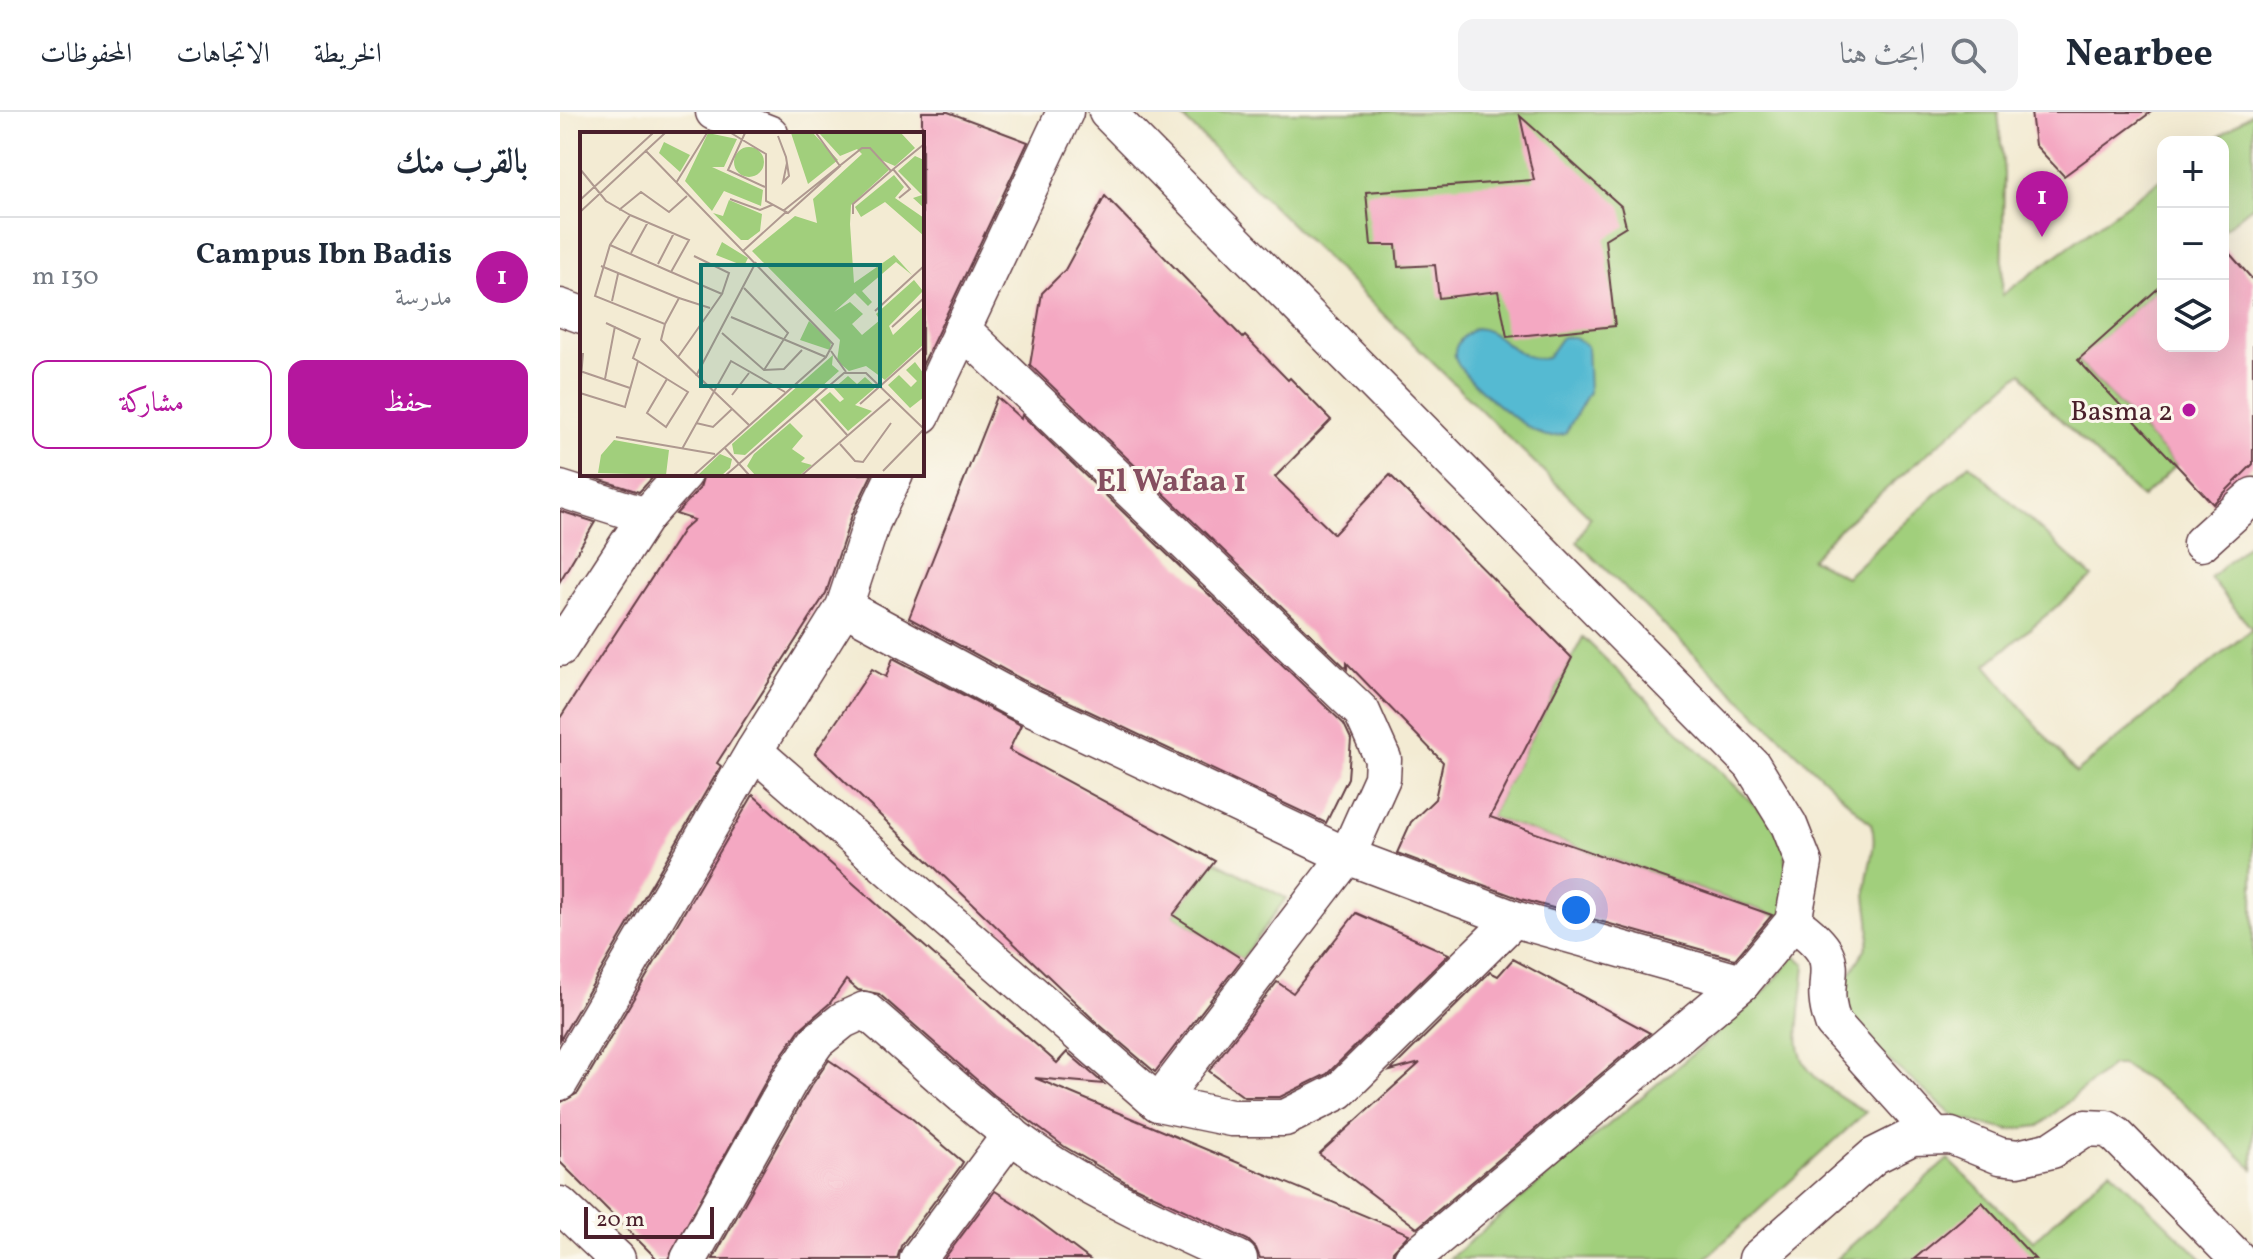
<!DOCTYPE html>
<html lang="ar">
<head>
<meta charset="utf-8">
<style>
  :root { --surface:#fff; --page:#f2f2f3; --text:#1f2937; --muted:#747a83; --line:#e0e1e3; --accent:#b5179e }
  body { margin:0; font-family:Vollkorn,Amiri,serif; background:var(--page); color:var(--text); direction:rtl }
  .controls { position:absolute; right:24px; top:24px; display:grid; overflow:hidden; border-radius:16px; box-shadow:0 8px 32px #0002 }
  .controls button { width:72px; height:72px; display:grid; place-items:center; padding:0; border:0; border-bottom:2px solid var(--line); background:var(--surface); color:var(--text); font:40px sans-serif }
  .scale { position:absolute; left:24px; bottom:20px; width:130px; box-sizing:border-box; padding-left:8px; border:4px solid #4a1f2b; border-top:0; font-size:22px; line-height:28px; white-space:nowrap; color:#4a1f2b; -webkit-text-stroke:6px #fbf7ec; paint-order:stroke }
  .you { position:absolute; left:1016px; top:798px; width:28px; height:28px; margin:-20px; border:6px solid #fff; border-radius:50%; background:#1a73e8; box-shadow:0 0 0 12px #1a73e833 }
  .badge { display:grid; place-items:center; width:52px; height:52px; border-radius:50%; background:var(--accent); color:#fff; font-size:26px; font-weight:700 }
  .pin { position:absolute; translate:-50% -66px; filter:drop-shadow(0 2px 4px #0008) }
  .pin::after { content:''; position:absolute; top:42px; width:28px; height:24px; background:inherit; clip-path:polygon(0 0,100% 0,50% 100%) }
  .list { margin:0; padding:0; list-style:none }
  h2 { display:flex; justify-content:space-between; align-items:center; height:104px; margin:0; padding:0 32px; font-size:34px }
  h2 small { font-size:26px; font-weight:400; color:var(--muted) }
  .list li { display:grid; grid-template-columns:52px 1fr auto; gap:24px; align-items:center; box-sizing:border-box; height:120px; padding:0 32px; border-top:2px solid var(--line) }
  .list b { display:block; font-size:30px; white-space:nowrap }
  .list p { margin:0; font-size:26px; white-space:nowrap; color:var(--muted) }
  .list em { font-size:26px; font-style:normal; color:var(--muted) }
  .actions { display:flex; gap:16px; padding:24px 32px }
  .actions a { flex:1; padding:18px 0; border:2px solid var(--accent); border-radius:16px; text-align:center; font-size:28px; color:var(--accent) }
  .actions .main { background:var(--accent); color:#fff }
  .icon { flex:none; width:44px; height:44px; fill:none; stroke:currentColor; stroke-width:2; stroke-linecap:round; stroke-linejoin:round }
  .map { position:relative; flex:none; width:1693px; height:1147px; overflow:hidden; direction:ltr }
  header { display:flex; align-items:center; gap:48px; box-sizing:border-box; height:112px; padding:0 40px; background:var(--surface); border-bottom:2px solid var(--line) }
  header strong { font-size:38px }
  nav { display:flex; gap:44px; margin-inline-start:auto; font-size:28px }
  .search { width:560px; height:72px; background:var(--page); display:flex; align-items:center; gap:20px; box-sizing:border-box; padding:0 28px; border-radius:16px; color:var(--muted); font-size:30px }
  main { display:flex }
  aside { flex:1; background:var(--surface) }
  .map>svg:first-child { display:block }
  .green { fill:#a1cf7c; stroke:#767754; stroke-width:2 }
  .water { fill:#54bad2; stroke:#4f6c7e; stroke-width:2 }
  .building { fill:#f4a8c2 }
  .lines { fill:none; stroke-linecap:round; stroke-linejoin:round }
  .minor-casing { stroke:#633e44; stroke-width:39 }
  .minor { stroke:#fff; stroke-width:36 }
  .poi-dot { fill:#b5179e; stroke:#fbf7ec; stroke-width:3 }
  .labels { text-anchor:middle; stroke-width:6; stroke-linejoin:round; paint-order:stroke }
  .poi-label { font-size:28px; fill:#4a1f2b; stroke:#fbf7ec; text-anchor:end }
  .quarter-label { font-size:32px; font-weight:bold; fill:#864f60; stroke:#fbf7ec }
  .inset-road { fill:none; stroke:#af9990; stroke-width:2 }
  .view { fill:#0f766e; fill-opacity:0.15; stroke:#0f766e; stroke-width:4 }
  .inset-edge { fill:none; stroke:#4a1f2b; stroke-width:4 }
</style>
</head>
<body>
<header>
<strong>Nearbee</strong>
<div class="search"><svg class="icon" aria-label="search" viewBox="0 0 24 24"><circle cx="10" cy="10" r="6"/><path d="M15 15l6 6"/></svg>ابحث هنا</div>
<nav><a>الخريطة</a><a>الاتجاهات</a><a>المحفوظات</a></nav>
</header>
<main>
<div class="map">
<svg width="1693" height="1147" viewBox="0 0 1693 1147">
  <rect width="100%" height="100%" fill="#fbf7ec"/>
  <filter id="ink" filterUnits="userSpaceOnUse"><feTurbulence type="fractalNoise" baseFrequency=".0125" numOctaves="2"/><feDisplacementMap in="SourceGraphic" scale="16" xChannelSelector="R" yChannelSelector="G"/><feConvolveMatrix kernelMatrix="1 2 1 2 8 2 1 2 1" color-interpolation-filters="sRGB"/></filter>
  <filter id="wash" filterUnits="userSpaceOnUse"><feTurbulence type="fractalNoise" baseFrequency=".006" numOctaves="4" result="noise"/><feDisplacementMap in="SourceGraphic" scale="32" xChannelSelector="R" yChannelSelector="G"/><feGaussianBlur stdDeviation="1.8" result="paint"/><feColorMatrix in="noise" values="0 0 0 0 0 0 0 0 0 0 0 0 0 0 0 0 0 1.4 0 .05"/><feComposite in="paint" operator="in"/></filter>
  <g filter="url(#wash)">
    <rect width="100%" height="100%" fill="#f3ebd3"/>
    <g class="green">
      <path d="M617,0H1438L1444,62L1442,183L1603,66V172L1518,249L1616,353L1582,386L1484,292L1462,260L1277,419L1251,447L1286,465L1409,352L1532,465L1426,553L1516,661L1692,517L1650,466L1693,428V1057L1621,989L1562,953H1552L1479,1014L1448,1018L1396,1006L1294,919L1279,884C1286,865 1297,852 1306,835C1314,818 1306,797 1306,779C1306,756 1319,734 1311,712L1017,430L1030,405Z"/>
      <polygon points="1693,0 1693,94 1663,118 1663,30 1652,30"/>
      <polygon points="1023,525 1206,704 1226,731 1226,807 930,705"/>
      <polygon points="655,749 726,786 682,847 613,803"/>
      <path d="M1235,844L1245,852C1238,941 1219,950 1306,1000L1145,1147H889L1198,887Z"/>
      <polygon points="1388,1047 1473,1129 1550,1058 1642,1147 1276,1147"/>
    </g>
    <path class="water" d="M915,216C942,217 956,252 987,246L1002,225H1014L1027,234L1029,280L1005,322C1000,323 992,325 987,324C968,321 897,263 895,245C893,231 905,223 915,216Z"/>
    <g id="blocks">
      <g class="building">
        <polygon points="362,0 388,0 468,30 362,254"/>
        <polygon points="1471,0 1591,0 1504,64 1475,33"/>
        <polygon points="960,4 1061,94 1066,114 1045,127 1055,214 947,225 938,179 879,186 875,153 838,155 836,133 811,133 806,80 974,68"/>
        <polygon points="545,84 683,226 685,224 728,268 730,266 771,308 715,365 774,422 830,363 1012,546 930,705 1212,803 1175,847 961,787 837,741 851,710 875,687 883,650 787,551 787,557 470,253 482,181 505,158"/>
        <polygon points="1663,134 1693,168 1693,352 1653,392 1518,248 1603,172 1603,234 1663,234"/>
        <polygon points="437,285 461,307 462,303 784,612 791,627 788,666 766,711 463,568 349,506"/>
        <polygon points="22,362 96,362 79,380"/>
        <polygon points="144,362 312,362 292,403 266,481 157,651 161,654 0,928 0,606 123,418 134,408 116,402 140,376"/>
        <polygon points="0,399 35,410 0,469"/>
        <polygon points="333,546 461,613 449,638 655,749 613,803 682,847 595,960 535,909 255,641 312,557 326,565"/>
        <polygon points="193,683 497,951 507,940 544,972 475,966 849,1122 833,1139 832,1147 700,1146 696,1136 688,1128 571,1073 505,1035 434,983 319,882 298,878 286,868 270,891 240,917 214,954 108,1147 97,1147 0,1050 0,991 18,981"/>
        <polygon points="796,801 889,842 767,962 720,985 684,985 649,959 717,870 733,881"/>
        <polygon points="953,847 1090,921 857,1116 759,1042 860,951 830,959 930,860 938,864"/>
        <polygon points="269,948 349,1004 403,1050 400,1055 341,1134 337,1147 153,1147 249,977"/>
        <polygon points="435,1079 456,1092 529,1147 384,1147"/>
        <polygon points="1422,1090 1475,1147 1354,1147 1390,1117"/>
      </g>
    </g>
  </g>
  <g filter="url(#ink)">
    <use href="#blocks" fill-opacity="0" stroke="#633e44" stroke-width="2"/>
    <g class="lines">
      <g class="minor-casing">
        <g id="minor">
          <polyline points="154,0 210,22"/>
          <polyline points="547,0 1192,653 1229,713 1244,751 1233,810 1182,871 852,1147"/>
          <polyline points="0,195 22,203"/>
          <polyline points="402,217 802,600 823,647 822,666 787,744 598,991"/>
          <polyline points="362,303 505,0"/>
          <polyline points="0,377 86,404"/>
          <polyline points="1641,431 1693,384"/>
          <polyline points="284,495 454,587 787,744 954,807 1182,871"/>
          <polyline points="0,536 86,404 124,362"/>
          <polyline points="194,639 598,991 671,1006 725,1006 779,979 954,807"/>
          <path d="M1233,810C1294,853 1254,859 1273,911L1373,1022"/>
          <polyline points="0,970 194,639 284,495 312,410 335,362"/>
          <polyline points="0,1093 57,1147"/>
          <path d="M129,1147L231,966L257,929L283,908L305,898C367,950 426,1010 494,1053C553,1090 616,1118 679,1147"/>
          <polyline points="358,1147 451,1022"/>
          <polyline points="1197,1147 1314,1044 1352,1025 1391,1024 1440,1044 1458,1046 1492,1038 1525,1016 1547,1017 1556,1023 1678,1147"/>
        </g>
      </g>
      <use href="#minor" class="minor"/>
    </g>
  </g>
  <circle class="poi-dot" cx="1629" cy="298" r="8"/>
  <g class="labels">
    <g class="poi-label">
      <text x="1613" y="308">Basma 2</text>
    </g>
    <g class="quarter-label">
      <text x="611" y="379">El Wafaa 1</text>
    </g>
  </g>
  <g transform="translate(20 20)">
    <rect width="344" height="344" fill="#f3ebd3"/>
    <path d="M128,1L157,7L144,35H132L183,58L181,74L144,59L132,79L105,49ZM211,1H233L258,28L228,52ZM239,1H321L335,16L315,34L299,27L309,38L271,73L270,92L274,151L314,123L332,143L316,130L282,159L292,170L288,174L275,161L254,180L270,170L283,182L272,192L282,203L300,188L296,182L334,148L343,159L309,194L313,203L344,174V212L305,248L286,234L269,239L257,229L260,208L172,119L215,84L237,91L233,67L282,22L277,17L260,24ZM84,10L110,23L100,40L79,21ZM154 30a15 15 0 1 1 30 0a15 15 0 1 1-30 0ZM335,24L344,28V76L333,66L342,63L318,39ZM314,43L324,55L315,66L344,86V104L305,70L281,85L275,75ZM149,68L182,82L180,99L168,108H161L133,81L143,84ZM142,110L168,126L164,134L136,123ZM229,189L251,210L250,218L220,208ZM253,223L252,233L259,239L165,323L154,322L152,312ZM335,230L344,242V265L330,276L308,253L319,243L331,255L337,249L326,238ZM268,244L277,252L285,245L296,255L275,273L292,279L268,299L240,268L250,260L260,270L264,267L254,256ZM210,291L223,304L212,317L225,326L221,330L232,333L220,343H175L167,334L174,322ZM34,308L89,318L86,343L18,341L21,323ZM140,322L152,327L150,336L142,343H118Z" fill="#a1cf7c"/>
    <path class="inset-road" d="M151,1L186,22V69L208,81L260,34L236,1M165,1L148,38L185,55M198,4L206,25L209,44L203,50L207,31M65,18L253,212L246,225L114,343M0,37L26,69L50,83L30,113L15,164L85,192L81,208L98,225M313,37L330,57L319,66M96,51L127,1M150,67L180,78L192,73M0,68L73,1M39,78L61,60L89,80L107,64M203,79L282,16H290L311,39L343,13M0,80L85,1M273,82V72L311,39M50,83L109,108L91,140L142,162L98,225L169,293M30,113L91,140M163,119L206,80M51,121L68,90M114,124L149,141L142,162M78,132L94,101M21,134L99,166L85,192M164,156L208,201L184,238M99,166L130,176M32,169L38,142M295,179L344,134M151,185L246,225M26,191L60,207L53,226L58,229M312,195L344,166M142,201L184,238L204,237L222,218M251,219L266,240M0,239L50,256M116,244L176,130M25,247L35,194M87,247L108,260L86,295L67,281ZM0,258L3,221M0,261L45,275L58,229L87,247M152,263L169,241M234,266L268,304M280,272L344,215M116,291L133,295L152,277M36,305L135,322M260,312L275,329L283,330L311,291M144,315L169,343M102,317L151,229L205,260M303,339L344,297M146,343L264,241H286L344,297M222,343L310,267"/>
    <path class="view" d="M121,133H300V254H121Z"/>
    <rect width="344" height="344" class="inset-edge"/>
  </g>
</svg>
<div class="controls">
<button>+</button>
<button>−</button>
<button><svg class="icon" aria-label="layers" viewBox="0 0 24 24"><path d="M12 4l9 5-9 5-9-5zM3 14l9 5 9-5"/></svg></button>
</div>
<div class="scale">20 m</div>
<div class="you"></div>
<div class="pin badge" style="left:1482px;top:125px">1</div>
</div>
<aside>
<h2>بالقرب منك<small></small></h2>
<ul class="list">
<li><span class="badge">1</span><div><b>Campus Ibn Badis</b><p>مدرسة</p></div><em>130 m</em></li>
</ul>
<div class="actions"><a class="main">حفظ</a><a>مشاركة</a></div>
</aside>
</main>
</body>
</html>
